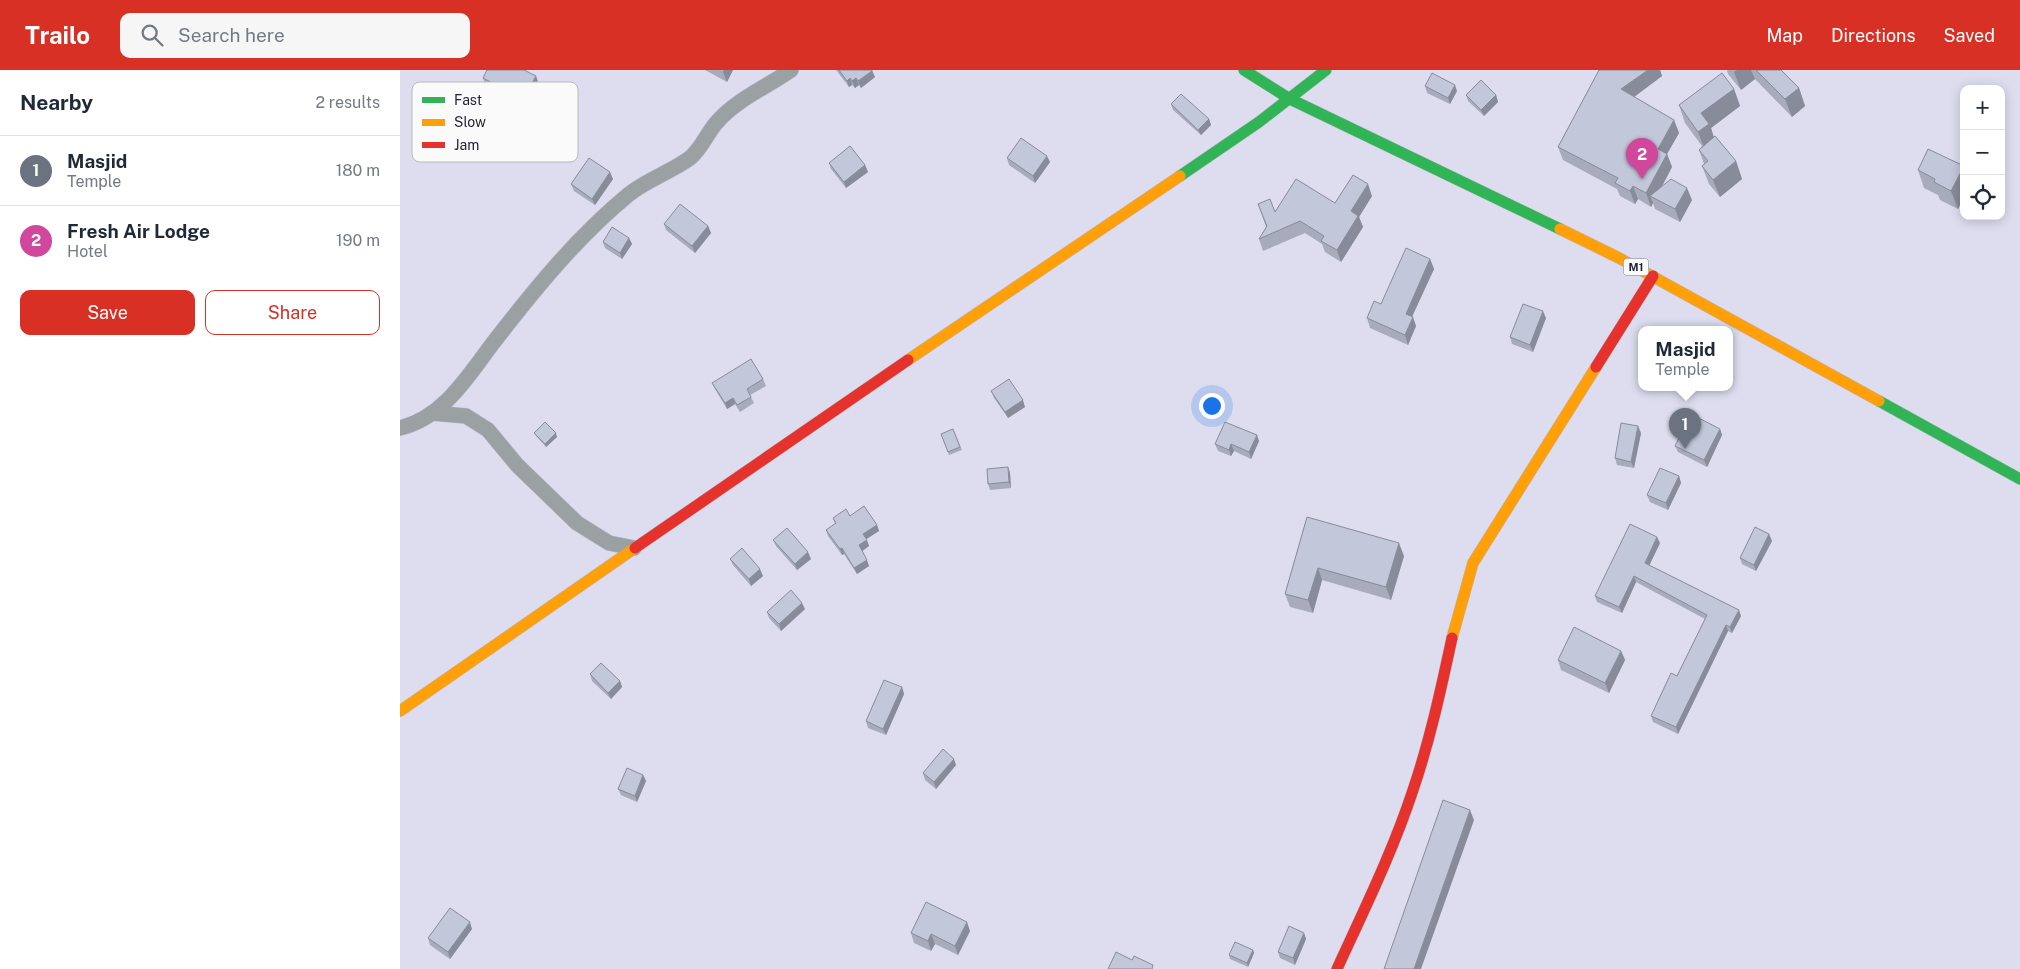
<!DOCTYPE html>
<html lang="en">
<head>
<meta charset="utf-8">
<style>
  :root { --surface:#fff; --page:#f6f6f7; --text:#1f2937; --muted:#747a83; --line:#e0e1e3; --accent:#d93025 }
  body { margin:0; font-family:"Public Sans",sans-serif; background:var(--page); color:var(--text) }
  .controls { position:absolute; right:15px; top:15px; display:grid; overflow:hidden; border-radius:10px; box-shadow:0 2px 12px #0003 }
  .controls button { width:45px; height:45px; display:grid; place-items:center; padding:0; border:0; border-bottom:1px solid var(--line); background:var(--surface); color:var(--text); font:25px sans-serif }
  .you { position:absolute; left:811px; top:335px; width:18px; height:18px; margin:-12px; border:4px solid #fff; border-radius:50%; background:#1a73e8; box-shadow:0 0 0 8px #1a73e833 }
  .badge { display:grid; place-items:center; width:32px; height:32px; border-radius:50%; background:var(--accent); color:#fff; font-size:16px; font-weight:700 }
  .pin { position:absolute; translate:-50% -41px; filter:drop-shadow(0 1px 2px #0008) }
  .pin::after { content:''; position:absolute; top:26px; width:18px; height:15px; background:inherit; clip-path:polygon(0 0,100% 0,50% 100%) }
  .popup { position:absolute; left:1238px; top:256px; width:95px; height:65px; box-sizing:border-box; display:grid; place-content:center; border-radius:10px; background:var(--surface); filter:drop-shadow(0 1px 4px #0005); font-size:16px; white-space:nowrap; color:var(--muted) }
  .popup b { font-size:19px; color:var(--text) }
  .popup::after { content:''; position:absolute; left:50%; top:100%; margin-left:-10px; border:10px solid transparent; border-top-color:var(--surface) }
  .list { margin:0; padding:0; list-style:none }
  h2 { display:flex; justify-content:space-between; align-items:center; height:65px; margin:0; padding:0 20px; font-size:21px }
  h2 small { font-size:16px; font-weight:400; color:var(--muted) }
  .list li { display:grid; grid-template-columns:32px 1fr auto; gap:15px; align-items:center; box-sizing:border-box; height:70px; padding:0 20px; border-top:1px solid var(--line) }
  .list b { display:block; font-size:19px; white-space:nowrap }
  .list p { margin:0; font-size:16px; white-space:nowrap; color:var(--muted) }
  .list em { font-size:16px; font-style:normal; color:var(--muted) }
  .actions { display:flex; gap:10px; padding:15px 20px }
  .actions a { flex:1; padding:11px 0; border:1px solid var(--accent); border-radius:10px; text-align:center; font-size:18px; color:var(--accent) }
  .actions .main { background:var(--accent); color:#fff }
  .icon { flex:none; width:28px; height:28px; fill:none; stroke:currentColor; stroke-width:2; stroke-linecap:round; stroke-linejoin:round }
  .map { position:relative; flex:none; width:1620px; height:899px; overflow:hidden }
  header { display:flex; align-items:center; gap:30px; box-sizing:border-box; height:70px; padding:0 25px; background:var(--accent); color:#fff }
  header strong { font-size:24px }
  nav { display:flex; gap:28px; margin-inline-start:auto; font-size:18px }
  .search { width:350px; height:45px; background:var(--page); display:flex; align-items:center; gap:12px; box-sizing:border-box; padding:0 18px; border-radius:10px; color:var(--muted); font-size:19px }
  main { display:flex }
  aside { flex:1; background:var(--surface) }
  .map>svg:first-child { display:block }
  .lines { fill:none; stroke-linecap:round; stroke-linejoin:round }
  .street-casing { stroke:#babac9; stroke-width:16 }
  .fast-casing { stroke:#babac9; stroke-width:12 }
  .slow-casing { stroke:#babac9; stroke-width:12 }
  .jam-casing { stroke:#babac9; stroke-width:12 }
  .street { stroke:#9ba1a3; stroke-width:15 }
  .fast { stroke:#30b455; stroke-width:11 }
  .slow { stroke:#ff9f0a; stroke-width:11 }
  .jam { stroke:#e5322d; stroke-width:11 }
  .wall { fill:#a7abbb }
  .shaded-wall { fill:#888b99 }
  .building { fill:#c2c7da; stroke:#888b99 }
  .labels { text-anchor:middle; stroke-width:4; stroke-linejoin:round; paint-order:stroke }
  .shield { fill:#fafafa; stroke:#656472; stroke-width:1 }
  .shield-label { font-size:11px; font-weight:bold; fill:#252438 }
  .key { fill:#fafafa; stroke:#babac0; stroke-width:1 }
  .key-label { font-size:14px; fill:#252438 }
</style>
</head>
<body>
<header>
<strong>Trailo</strong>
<div class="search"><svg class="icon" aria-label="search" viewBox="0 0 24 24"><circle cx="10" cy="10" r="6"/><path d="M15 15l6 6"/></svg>Search here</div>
<nav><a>Map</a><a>Directions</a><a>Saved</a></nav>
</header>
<main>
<aside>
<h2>Nearby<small>2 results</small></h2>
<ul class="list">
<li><span class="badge" style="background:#6b7280">1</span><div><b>Masjid</b><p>Temple</p></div><em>180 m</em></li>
<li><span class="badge" style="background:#d1479c">2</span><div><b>Fresh Air Lodge</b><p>Hotel</p></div><em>190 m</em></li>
</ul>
<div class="actions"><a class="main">Save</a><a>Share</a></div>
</aside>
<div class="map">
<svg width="1620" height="899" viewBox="0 0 1620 899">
  <rect width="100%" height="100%" fill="#ddddef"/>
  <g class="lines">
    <g class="street-casing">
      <g id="street">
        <polyline points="32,343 66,346 88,360 117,395 177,453 209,473 234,478"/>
        <path d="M0,358C43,348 68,306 93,273C134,220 177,167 228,125C246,110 271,102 290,88C302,78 307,63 317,52C336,30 368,16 391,0"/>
      </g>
    </g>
    <g class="fast-casing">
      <g id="fast">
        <polyline points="844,0 890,29 1160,159"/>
        <polyline points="780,106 859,52 926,0"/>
        <polyline points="1479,331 1620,409"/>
      </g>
    </g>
    <g class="slow-casing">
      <g id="slow">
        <polyline points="1160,159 1219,188 1479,331"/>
        <polyline points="508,290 780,106"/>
        <polyline points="1052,568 1073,493 1196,297"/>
        <polyline points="0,641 235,478"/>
      </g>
    </g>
    <g class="jam-casing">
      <g id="jam">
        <polyline points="1196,297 1253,206"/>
        <polyline points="235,478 508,290"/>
        <path d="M937,899C964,840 993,781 1013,720C1030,670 1041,619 1052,568"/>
      </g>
    </g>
    <use href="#street" class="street"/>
    <use href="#fast" class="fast"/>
    <use href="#slow" class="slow"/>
    <use href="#jam" class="jam"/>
  </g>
  <g class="wall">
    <polygon points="305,0 333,0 327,12"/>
    <polygon points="436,0 472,0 475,7 461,18 459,15 455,18 452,15 449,17"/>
    <polygon points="1199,0 1260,0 1262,6 1234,27 1274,50 1279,63 1267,84 1272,97 1262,117 1292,130 1280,152 1255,139 1253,133 1251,137 1238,129 1235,134 1220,126 1217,119 1163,90 1158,77"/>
    <polygon points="1327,0 1381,0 1399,18 1405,36 1392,47 1355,9 1341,20 1328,4"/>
    <polygon points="136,6 138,12 126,36 85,14 83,8"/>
    <polygon points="1025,16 1057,21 1050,34 1027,23"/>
    <polygon points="1334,19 1340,36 1311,58 1314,67 1336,91 1342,109 1320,127 1309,114 1302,96 1304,94 1299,80 1302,76 1285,53 1279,35"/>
    <polygon points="1066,25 1096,25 1098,32 1084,46 1068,31"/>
    <polygon points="771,34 809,49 811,55 801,65 773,40"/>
    <polygon points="607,88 650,92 635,113 609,95"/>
    <polygon points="429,93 465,95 468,102 446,118 431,99"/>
    <polygon points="1564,96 1564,127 1558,139 1540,130 1538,125 1524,118 1518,100"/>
    <polygon points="213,109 195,135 174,121 171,114"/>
    <polygon points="972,126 959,147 963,157 941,192 925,182 922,174 905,163 863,181 859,169 866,157 858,134 875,142 935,133"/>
    <polygon points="264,154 308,156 311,163 295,183 266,160"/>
    <polygon points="229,168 232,174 222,189 205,178 203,172"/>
    <polygon points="1030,189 1034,199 1012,247 1016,256 1008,275 970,258 967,248 981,234"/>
    <polygon points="1146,248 1133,282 1112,274 1110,267"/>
    <polygon points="363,309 366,316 350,325 354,333 340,342 335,334 327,339 315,319 312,313"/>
    <polygon points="591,321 625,337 608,348 594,328"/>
    <polygon points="553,359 562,380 549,385 541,364"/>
    <polygon points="1320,359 1322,365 1307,397 1278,382 1275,376"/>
    <polygon points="134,363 157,367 146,377 136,366"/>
    <polygon points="1241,363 1234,398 1217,395 1215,388"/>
    <polygon points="859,371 851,389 834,381 831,386 818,381 815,374"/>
    <polygon points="608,397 610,403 611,418 590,420 588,414"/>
    <polygon points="1279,406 1281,413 1268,440 1250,432 1247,425"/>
    <polygon points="450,446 477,455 479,461 466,469 469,476 462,481 469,496 457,504 444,484 442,485 428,466 426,460 435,454 433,448"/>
    <polygon points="907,447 1004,486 991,530 922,510 913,543 890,537 885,524"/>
    <polygon points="1369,464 1372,471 1356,501 1342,494 1340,488"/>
    <polygon points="373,470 411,489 397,500 376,476"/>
    <polygon points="1260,473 1249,496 1341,546 1332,563 1328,561 1278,664 1253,652 1251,646 1277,606 1305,549 1236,512 1222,543 1197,532 1195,526"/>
    <polygon points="330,489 363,506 351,516 333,495"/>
    <polygon points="405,539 381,561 369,548 367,542"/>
    <polygon points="1221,581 1225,590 1209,623 1161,600 1158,590"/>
    <polygon points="190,604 220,611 222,617 211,629 192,611"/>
    <polygon points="502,617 504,624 486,665 468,658 466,651"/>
    <polygon points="556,695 536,719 525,710 523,703"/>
    <polygon points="243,705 246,711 237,732 221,725 218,719"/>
    <polygon points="72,859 50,889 30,875 28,868"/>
    <polygon points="570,861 558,885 535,874 531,881 514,873 511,863"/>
    <polygon points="904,863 906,869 895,895 880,888 878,882"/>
    <polygon points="853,880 854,883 848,897 830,889 829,885"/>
  </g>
  <g class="shaded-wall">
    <polygon points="324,0 333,0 327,12 323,2"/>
    <polygon points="1248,0 1260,0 1262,6 1226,33 1221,19"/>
    <polygon points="1337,0 1351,0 1355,9 1341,20 1334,2"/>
    <polygon points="472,1 475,7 461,18 458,11"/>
    <polygon points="136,6 138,12 126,36 123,29"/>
    <polygon points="450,8 452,15 449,17 447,11"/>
    <polygon points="456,8 459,15 455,18 452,11"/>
    <polygon points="1055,15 1057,21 1050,34 1048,28"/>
    <polygon points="1399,18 1405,36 1392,47 1385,29"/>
    <polygon points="1334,19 1340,36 1311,58 1315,72 1305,80 1298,62 1301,43"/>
    <polygon points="1096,25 1098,32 1084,46 1081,40"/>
    <polygon points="809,49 811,55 801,65 798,60"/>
    <polygon points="1274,50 1279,63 1267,84 1272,97 1255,129 1250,126 1253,133 1251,137 1246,123 1258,79"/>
    <polygon points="647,86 650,92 635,113 633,106"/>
    <polygon points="1336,91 1342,109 1320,127 1313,110"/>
    <polygon points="465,95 468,102 446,118 444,112"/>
    <polygon points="1564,96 1564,127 1558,139 1551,121"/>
    <polygon points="210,102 213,109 195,135 192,129"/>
    <polygon points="968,114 972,126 959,147 963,157 941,192 937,180 951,141"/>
    <polygon points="1233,116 1238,129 1235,134 1230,121"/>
    <polygon points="1287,118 1292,130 1280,152 1275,139"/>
    <polygon points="308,156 311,163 295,183 292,176"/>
    <polygon points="229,168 232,174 222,189 220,183"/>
    <polygon points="1030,189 1034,199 1009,253 1006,244"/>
    <polygon points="1143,241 1146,248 1133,282 1130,275"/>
    <polygon points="1013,247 1016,256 1008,275 1005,265"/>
    <polygon points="333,328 335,334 327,339 325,333"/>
    <polygon points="623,330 625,337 608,348 605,342"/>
    <polygon points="1238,356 1241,363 1234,398 1231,392"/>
    <polygon points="1320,359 1322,365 1307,397 1304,390"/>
    <polygon points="156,363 157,367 146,377 145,374"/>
    <polygon points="857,365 859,371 851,389 849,382"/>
    <polygon points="831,374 834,381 831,386 829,380"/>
    <polygon points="608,397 610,403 611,418 609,412"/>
    <polygon points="1279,406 1281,413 1268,440 1266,433"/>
    <polygon points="477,455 479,461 465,470 463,464"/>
    <polygon points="1369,464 1372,471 1356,501 1354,495"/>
    <polygon points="1257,467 1260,473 1247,500 1245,493"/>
    <polygon points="467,470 469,476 461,482 459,475"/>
    <polygon points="999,473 1004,486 991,530 986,517"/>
    <polygon points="442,478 444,484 442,485 440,479"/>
    <polygon points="408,482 411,489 397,500 395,494"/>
    <polygon points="467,490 469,496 457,504 454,498"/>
    <polygon points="918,498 922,510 913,543 908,530"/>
    <polygon points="360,499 363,506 351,516 349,509"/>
    <polygon points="1234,506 1236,512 1222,543 1219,537"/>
    <polygon points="402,533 405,539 381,561 379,554"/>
    <polygon points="1339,540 1341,546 1332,563 1330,557"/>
    <polygon points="1326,555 1328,561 1278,664 1276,657"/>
    <polygon points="1221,581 1225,590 1209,623 1205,613"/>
    <polygon points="220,611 222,617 211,629 208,623"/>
    <polygon points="502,617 504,624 486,665 483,659"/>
    <polygon points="554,689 556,695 536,719 534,712"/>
    <polygon points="243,705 246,711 237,732 235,726"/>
    <polygon points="1070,740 1074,750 1021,899 1014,899"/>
    <polygon points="70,852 72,859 50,889 48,882"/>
    <polygon points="567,852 570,861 558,885 555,876"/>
    <polygon points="904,863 906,869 895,895 893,888"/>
    <polygon points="531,864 535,874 531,881 528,871"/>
    <polygon points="853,880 854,883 848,897 847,893"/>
  </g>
  <g class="building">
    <polygon points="87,0 124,0 136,6 123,29 83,8"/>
    <polygon points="439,0 472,0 472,1 458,11 456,8 452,11 450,8 447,11"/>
    <polygon points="1199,0 1248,0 1221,19 1274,50 1258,79 1267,84 1246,123 1233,116 1230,121 1215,113 1218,108 1158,77"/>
    <polygon points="1356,0 1381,0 1399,18 1385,29"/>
    <polygon points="1032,3 1055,15 1048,28 1025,16"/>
    <polygon points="1322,3 1334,19 1301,43 1309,54 1298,62 1279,35"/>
    <polygon points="1081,10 1096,25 1081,40 1066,25"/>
    <polygon points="781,24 809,49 798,60 771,34"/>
    <polygon points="1315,66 1336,91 1313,110 1302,96 1308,91 1299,80"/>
    <polygon points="621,68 647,86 633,106 607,88"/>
    <polygon points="450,76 465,95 444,112 429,93"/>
    <polygon points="1528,79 1564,96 1551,121 1534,112 1535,109 1518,100"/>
    <polygon points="189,88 210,102 192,129 171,114"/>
    <polygon points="953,105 968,114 951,141 958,146 937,180 921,171 924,166 900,151 859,169 867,156 858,134 870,129 875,142 896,109 935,133"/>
    <polygon points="1271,109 1287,118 1275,139 1250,126"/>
    <polygon points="280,134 308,156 292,176 264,154"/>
    <polygon points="212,157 229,168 220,183 203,172"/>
    <polygon points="1006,178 1030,189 1006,244 1013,247 1005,265 967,248 974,231 981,234"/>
    <polygon points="1123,234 1143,241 1130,275 1110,267"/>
    <polygon points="351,289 363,309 347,319 351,327 337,335 333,328 325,333 312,313"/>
    <polygon points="609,309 623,330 605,342 591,321"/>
    <polygon points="1291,344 1320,359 1304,390 1275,376"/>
    <polygon points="145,352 156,363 145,374 134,363"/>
    <polygon points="825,352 857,365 849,382 831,374 829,380 815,374"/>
    <polygon points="1221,353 1238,356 1231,392 1215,388"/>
    <polygon points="553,359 560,377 548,382 541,364"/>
    <polygon points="608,397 609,412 588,414 587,399"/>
    <polygon points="1260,398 1279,406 1266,433 1247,425"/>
    <polygon points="464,436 477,455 463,464 467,470 459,475 467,490 454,498 442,478 440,479 426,460 436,453 433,448 446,439 450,446"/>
    <polygon points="907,447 999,473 986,517 918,498 908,530 885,524"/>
    <polygon points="1230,454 1257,467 1245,493 1339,540 1330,557 1326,555 1276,657 1251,646 1271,603 1277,606 1307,545 1234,506 1219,537 1195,526"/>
    <polygon points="1355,457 1369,464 1354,495 1340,488"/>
    <polygon points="387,458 408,482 395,494 373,470"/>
    <polygon points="342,478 360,499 349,509 330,489"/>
    <polygon points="391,520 402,533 379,554 367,542"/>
    <polygon points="1174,557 1221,581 1205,613 1158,590"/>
    <polygon points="201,593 220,611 208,623 190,604"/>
    <polygon points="484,610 502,617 483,659 466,651"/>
    <polygon points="543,679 554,689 534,712 523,703"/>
    <polygon points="227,698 243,705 235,726 218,719"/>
    <polygon points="1043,730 1070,740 1014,899 984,899"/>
    <polygon points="526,832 567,852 555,876 531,864 528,871 511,863"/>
    <polygon points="50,838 70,852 48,882 28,868"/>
    <polygon points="889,856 904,863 893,888 878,882"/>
    <polygon points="835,872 853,880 847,893 829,885"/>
    <polygon points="716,882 732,890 734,886 753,895 752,899 708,899"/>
  </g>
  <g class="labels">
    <rect class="shield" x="1223.5" y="188.5" width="25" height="17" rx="4"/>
    <g class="shield-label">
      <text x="1236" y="201">M1</text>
    </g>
  </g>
  <rect x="12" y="12" width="166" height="80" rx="8" class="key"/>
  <rect x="22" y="27" width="23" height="6" fill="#30b455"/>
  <rect x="22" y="49" width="23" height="7" fill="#ff9f0a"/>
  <rect x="22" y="72" width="23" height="6" fill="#e5322d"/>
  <g class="key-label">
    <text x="54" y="35">Fast</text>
    <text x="54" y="57">Slow</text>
    <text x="54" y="80">Jam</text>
  </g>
</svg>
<div class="controls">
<button>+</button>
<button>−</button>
<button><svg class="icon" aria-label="locate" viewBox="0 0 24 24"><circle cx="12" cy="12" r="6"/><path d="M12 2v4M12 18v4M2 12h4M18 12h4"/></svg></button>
</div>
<div class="you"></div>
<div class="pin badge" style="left:1285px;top:379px;background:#6b7280">1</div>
<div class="popup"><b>Masjid</b>Temple</div>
<div class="pin badge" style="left:1242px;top:109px;background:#d1479c">2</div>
</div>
</main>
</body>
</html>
